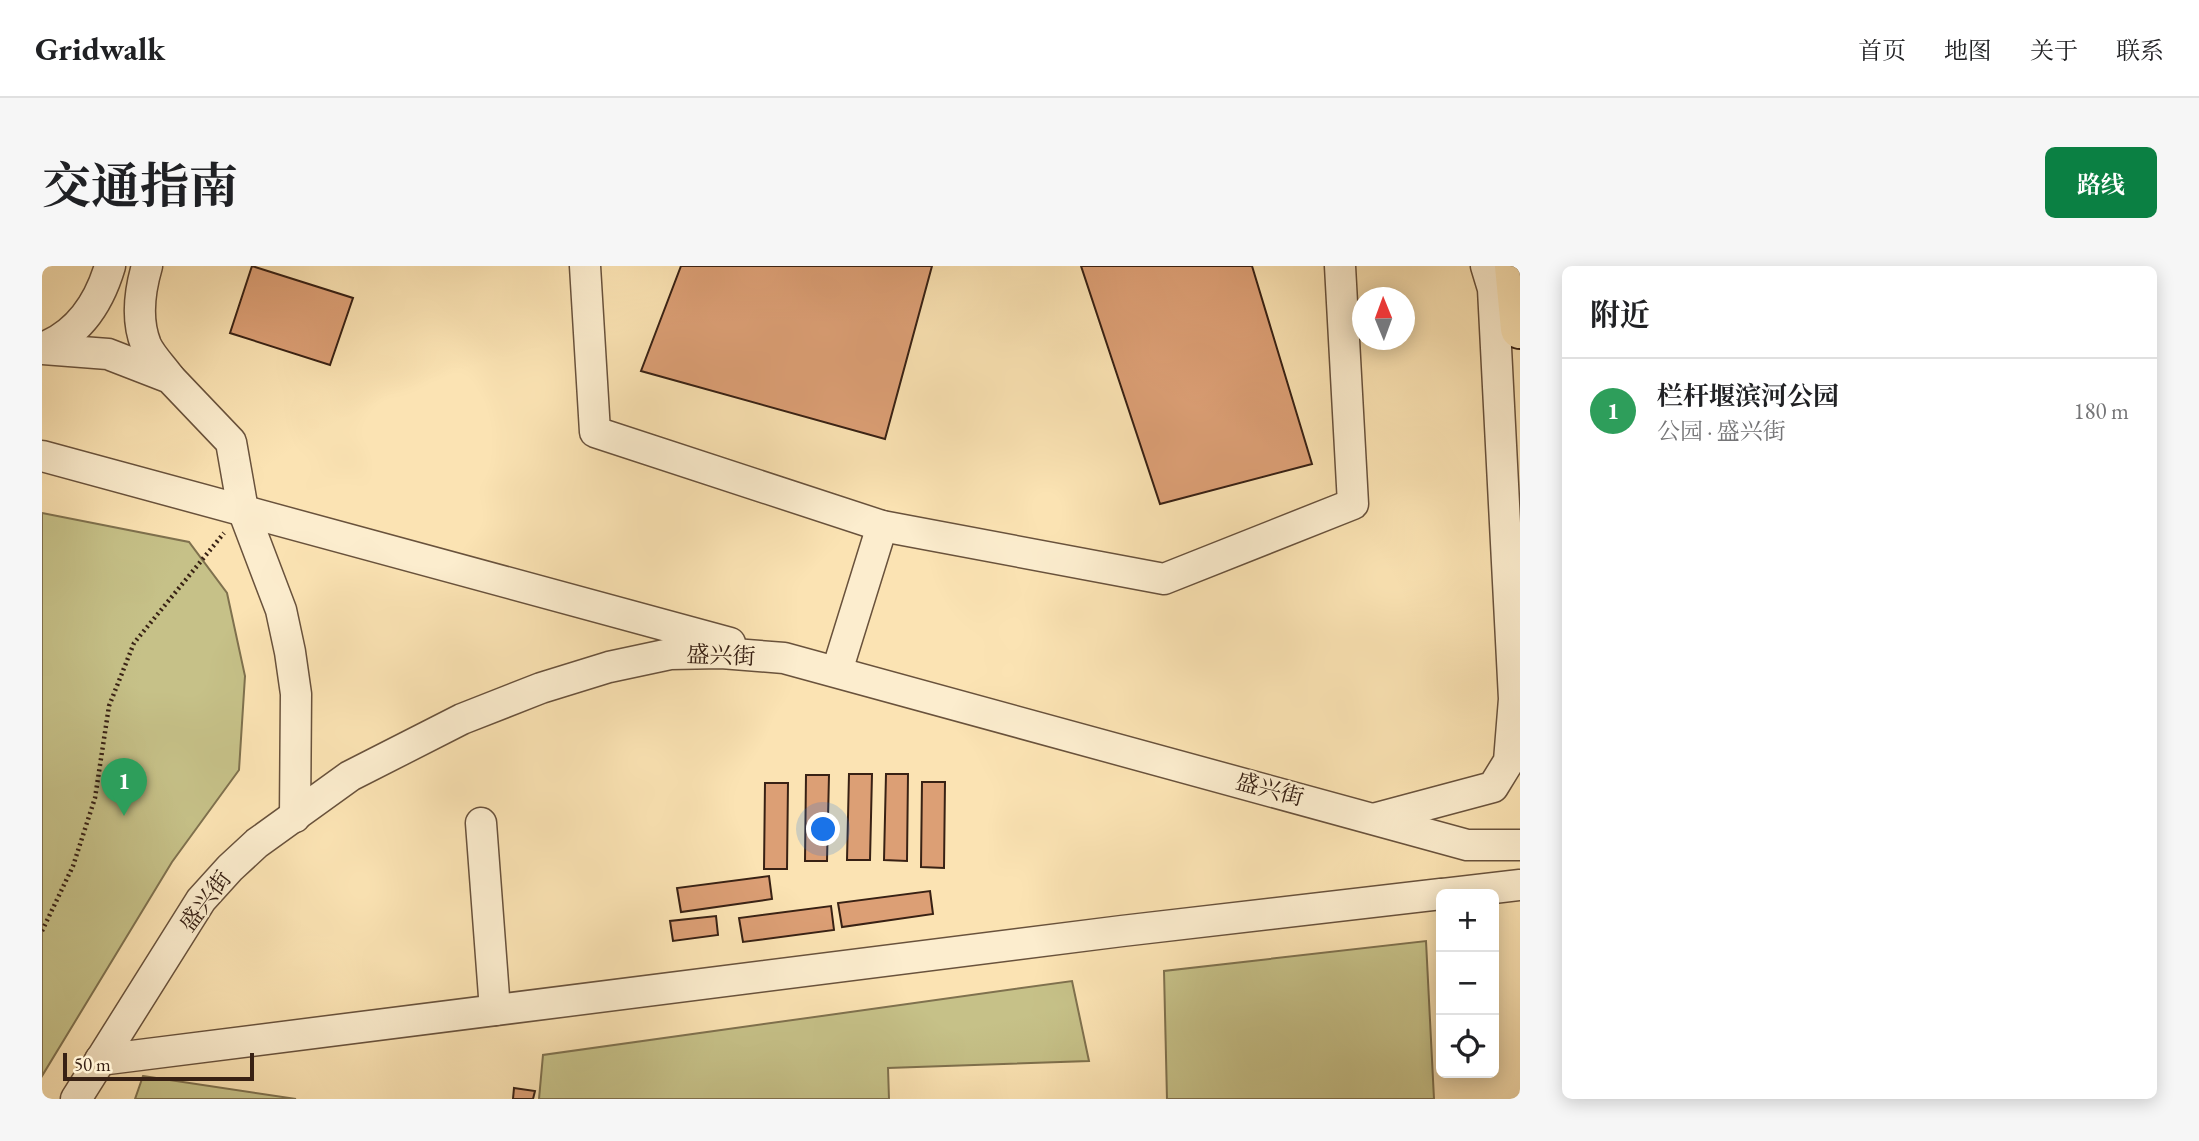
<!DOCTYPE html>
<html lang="zh">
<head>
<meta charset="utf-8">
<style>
  :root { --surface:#fff; --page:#f6f6f6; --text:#202124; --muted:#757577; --line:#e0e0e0; --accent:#0b8043 }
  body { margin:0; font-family:"EB Garamond","Noto Serif SC",serif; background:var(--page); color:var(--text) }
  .controls { position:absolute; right:21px; bottom:21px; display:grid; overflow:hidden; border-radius:10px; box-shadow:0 4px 18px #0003 }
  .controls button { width:63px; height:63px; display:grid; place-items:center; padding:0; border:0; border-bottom:2px solid var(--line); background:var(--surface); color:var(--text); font:35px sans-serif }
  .compass { position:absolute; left:1310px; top:21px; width:63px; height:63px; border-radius:50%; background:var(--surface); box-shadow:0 4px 18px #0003; rotate:359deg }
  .scale { position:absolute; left:21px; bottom:18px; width:191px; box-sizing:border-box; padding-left:7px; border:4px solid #382114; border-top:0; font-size:19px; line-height:24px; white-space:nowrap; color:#382114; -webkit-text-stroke:5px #fcedce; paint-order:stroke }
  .you { position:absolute; left:782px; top:564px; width:24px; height:24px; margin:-18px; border:5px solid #fff; border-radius:50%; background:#1a73e8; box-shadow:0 0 0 10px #1a73e833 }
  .badge { display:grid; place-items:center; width:46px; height:46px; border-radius:50%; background:var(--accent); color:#fff; font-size:23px; font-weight:700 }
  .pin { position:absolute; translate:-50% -58px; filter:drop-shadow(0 2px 4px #0008) }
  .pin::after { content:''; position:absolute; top:37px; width:24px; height:21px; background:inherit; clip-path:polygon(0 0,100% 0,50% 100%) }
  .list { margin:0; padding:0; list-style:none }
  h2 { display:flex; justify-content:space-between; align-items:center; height:91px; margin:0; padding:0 28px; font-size:30px }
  h2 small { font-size:23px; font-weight:400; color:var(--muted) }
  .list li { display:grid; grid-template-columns:46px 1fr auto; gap:21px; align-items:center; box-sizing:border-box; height:105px; padding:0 28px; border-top:2px solid var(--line) }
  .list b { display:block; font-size:26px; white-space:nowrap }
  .list p { margin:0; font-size:23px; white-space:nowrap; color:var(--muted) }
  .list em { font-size:23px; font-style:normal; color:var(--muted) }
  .icon { flex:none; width:38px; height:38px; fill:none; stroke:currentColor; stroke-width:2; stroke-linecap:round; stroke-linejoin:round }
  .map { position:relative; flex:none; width:1478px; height:833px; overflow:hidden; border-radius:10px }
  header { display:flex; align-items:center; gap:42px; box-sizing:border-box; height:98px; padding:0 35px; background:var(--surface); border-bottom:2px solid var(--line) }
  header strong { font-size:33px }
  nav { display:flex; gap:38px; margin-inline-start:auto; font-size:24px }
  .intro { display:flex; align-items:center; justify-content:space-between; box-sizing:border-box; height:168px; padding:0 42px }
  h1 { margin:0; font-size:49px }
  .button { padding:18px 32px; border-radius:10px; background:var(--accent); color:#fff; font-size:24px; font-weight:700 }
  main { display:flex; gap:42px; padding:0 42px }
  aside { flex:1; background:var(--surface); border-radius:10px; box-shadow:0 4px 18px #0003 }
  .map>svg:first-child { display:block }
  .green { fill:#c6c188; stroke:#7f714e; stroke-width:2 }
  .building { fill:#dc9f75; stroke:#382114; stroke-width:2 }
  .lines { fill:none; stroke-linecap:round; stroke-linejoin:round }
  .minor-casing { stroke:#69523c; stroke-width:33 }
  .highway-casing { stroke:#382114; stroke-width:42 }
  .path { stroke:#382114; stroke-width:4.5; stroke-dasharray:2 3.5; stroke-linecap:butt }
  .minor { stroke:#fcedce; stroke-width:30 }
  .highway { stroke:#fbe3b3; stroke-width:38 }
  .labels { text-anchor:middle; stroke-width:5; stroke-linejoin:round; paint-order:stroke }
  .street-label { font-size:23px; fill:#382114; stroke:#fcedce }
</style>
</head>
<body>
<header>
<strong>Gridwalk</strong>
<nav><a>首页</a><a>地图</a><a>关于</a><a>联系</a></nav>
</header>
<div class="intro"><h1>交通指南</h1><a class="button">路线</a></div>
<main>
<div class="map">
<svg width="1478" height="833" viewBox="0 0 1478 833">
  <rect width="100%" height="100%" fill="#fbe3b3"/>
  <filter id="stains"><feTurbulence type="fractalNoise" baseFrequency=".00286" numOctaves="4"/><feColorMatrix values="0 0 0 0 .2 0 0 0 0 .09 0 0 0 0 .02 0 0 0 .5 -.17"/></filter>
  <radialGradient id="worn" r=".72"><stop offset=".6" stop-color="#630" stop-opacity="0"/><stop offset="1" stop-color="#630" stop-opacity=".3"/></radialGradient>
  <g class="green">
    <polygon points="0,247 147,276 185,327 203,410 197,504 130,596 0,810"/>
    <polygon points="1384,675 1392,833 1125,833 1122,705"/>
    <polygon points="1030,715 1047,795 846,802 847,833 497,833 501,789"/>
    <polygon points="101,810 254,833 93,833"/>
  </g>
  <g class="building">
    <polygon points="210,0 311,32 288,99 188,67"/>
    <polygon points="639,0 890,0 843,173 599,105"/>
    <polygon points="1039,0 1210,0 1270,198 1118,238"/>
    <polygon points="807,508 830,508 828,594 805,594"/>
    <polygon points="844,508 866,508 865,595 842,594"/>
    <polygon points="764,509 787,509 785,595 763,595"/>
    <polygon points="880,516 903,516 902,602 879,601"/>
    <polygon points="723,517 746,517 745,603 722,603"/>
    <polygon points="727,610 730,633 639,646 635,622"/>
    <polygon points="888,625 891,648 800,661 796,637"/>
    <polygon points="789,640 792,664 701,676 697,652"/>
    <polygon points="674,650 676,669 631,675 628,655"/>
    <polygon points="472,822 493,825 491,833 471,833"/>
  </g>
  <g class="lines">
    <g class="minor-casing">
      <g id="minor">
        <path d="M105,0C98,24 94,54 104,79C109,90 120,101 128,112"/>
        <polyline points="543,0 553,166 840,260 1122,313 1311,238 1298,0"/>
        <path d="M0,82C37,68 57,37 68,0"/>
        <polyline points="0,83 66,88 128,112 189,176 201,244 239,344 248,386 254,428 253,551"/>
        <polyline points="0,190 688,377"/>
        <polyline points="795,405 840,260"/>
        <polyline points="1335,552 1451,521 1467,495 1472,433 1451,23 1444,0"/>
        <polyline points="439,557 453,744"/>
        <polyline points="1401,628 1478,619"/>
        <polyline points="58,794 1080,665 1399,628"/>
        <polyline points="34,833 159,634 188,602 215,577 308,510 420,453 499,422 567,401 628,388 679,387 742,392 1425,579 1478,579"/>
      </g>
    </g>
    <g class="highway-casing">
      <polyline id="highway" points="1472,0 1478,63"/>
    </g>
    <polyline class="path" points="0,665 31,600 53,532 67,440 92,377 182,267"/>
    <use href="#minor" class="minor"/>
    <use href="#highway" class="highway"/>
  </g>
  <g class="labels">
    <g class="street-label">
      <text transform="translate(679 389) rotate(2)" y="8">盛兴街</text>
      <text transform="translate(1228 523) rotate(15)" y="8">盛兴街</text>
      <text transform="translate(163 635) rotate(-53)" y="8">盛兴街</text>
    </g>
  </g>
  <rect width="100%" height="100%" filter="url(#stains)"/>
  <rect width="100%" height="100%" fill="url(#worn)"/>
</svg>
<div class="controls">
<button>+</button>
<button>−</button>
<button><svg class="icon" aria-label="locate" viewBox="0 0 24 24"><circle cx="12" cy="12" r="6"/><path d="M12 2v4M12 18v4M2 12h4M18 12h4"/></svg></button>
</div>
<svg class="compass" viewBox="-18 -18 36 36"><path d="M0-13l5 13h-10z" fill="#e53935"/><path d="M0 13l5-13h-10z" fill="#757577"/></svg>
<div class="scale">50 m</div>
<div class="you"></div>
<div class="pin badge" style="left:82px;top:550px;background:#2e9e5b">1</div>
</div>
<aside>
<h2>附近<small></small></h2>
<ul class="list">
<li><span class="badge" style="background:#2e9e5b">1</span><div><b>栏杆堰滨河公园</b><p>公园 · 盛兴街</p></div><em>180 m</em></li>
</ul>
</aside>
</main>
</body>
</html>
